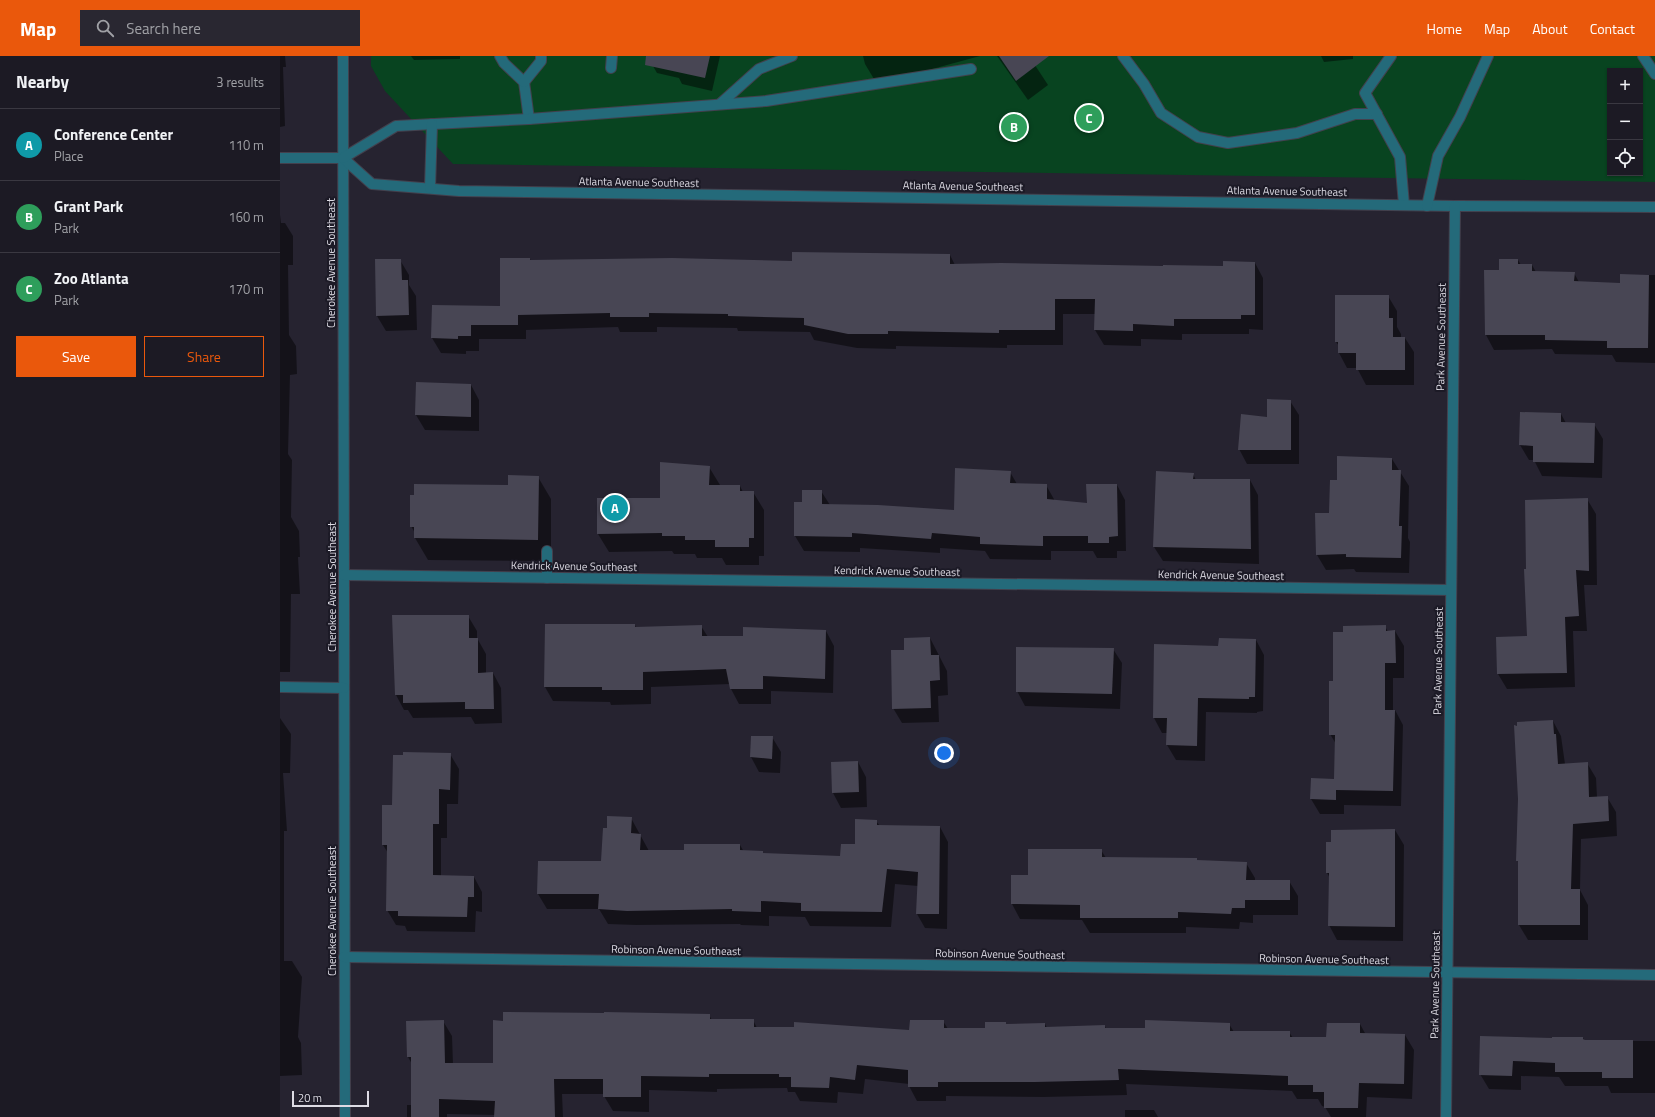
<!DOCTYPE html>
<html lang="en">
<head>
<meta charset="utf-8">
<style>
  :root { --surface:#1c1a24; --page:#292731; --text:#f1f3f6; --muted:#a0a1a6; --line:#3a3841; --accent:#ea580c }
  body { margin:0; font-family:"Titillium Web",sans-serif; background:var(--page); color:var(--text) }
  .controls { position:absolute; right:12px; top:12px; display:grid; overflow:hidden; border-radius:0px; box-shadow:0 1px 3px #0004 }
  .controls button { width:36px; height:36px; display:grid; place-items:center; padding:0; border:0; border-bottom:1px solid var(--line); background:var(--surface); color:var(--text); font:20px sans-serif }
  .scale { position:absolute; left:12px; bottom:10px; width:77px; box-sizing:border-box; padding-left:4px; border:2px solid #dddbe4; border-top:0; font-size:11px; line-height:14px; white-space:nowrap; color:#dddbe4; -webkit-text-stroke:3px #1c1a26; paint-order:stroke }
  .you { position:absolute; left:664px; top:697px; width:14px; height:14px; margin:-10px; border:3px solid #fff; border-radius:50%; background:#1a73e8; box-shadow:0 0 0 6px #1a73e833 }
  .badge { display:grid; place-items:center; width:26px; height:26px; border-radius:50%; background:var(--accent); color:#fff; font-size:13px; font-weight:700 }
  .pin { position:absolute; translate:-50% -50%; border:2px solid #fff; box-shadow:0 1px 4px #0006 }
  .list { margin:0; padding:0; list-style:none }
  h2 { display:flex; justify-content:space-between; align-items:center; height:52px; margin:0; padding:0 16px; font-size:17px }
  h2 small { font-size:13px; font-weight:400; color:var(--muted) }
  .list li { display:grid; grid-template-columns:26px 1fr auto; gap:12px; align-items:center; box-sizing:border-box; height:72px; padding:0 16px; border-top:1px solid var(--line) }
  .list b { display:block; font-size:15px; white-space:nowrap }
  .list p { margin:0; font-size:13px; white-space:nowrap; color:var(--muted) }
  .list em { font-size:13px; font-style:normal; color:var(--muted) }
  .actions { display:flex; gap:8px; padding:12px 16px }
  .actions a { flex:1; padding:9px 0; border:1px solid var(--accent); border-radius:0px; text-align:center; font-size:14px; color:var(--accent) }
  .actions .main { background:var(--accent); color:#fff }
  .icon { flex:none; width:22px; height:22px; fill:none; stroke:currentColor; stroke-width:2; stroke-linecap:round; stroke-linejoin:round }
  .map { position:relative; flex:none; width:1375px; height:1061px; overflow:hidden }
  header { display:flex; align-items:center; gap:24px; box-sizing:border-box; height:56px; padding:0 20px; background:var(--accent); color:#fff }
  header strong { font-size:19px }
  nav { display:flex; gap:22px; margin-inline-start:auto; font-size:14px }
  .search { width:280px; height:36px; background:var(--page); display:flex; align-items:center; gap:10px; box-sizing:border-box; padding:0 14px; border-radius:0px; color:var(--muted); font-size:15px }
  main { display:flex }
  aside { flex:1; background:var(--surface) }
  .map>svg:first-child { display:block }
  .green { fill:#084420; fill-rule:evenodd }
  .shadow { fill:#0007 }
  .building { fill:#484654 }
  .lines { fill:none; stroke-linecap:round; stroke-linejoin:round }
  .minor-casing { stroke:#43404d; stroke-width:12 }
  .minor { stroke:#246a7a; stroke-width:10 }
  .labels { text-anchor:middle; stroke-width:4; stroke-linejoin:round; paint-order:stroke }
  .street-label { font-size:11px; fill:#dddbe4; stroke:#1c1a26 }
</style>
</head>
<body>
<header>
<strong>Map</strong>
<div class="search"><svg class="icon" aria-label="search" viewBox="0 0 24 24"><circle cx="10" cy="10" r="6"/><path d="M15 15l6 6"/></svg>Search here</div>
<nav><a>Home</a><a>Map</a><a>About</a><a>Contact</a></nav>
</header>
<main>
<aside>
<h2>Nearby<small>3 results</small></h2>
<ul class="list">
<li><span class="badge" style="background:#0f9aa8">A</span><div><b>Conference Center</b><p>Place</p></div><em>110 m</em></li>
<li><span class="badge" style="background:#2e9e5b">B</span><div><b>Grant Park</b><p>Park</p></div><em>160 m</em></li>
<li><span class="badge" style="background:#2e9e5b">C</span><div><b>Zoo Atlanta</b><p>Park</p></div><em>170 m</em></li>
</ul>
<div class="actions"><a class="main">Save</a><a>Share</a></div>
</aside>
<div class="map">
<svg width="1375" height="1061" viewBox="0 0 1375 1061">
  <rect width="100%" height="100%" fill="#262330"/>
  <path class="green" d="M91,0H1375V126L173,108L105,35L91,10ZM1330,15H1360V117H1330Z"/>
  <g class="shadow">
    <polygon points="0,0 5,0 6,11 3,11 5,70 0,71"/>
    <polygon points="131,0 180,0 180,3 134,4"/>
    <polygon points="370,0 440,0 432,35 402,28 399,22 377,17 369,3"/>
    <polygon points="583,0 700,0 597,28 585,8"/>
    <polygon points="717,0 749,0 768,29 748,44"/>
    <polygon points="1041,0 1073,0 1073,3 1044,6"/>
    <polygon points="0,159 1,167 5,167 13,180 13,209 8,209 9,279 16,290 17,318 10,319 8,398 12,404 11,461 19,475 20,501 18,501 20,538 11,538 10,616 0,616"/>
    <polygon points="670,199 675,209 944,211 975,207 983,222 983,274 969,273 969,278 902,278 902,284 861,283 861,290 824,289 815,274 816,258 783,258 783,289 727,289 727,292 616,290 616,293 577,292 534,284 530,276 458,275 457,272 377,271 377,276 340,276 338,271 246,274 246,283 199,283 199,295 186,295 186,298 161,297 152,282 153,250 221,251 250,203 251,205 513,206"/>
    <polygon points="120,204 129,219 129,229 136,240 137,274 106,275 97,260"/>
    <polygon points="1238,204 1241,209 1252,209 1256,216 1294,217 1299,226 1341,228 1341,219 1375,219 1375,307 1336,306 1332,299 1275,298 1272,293 1214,294 1206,279 1205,215 1220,215"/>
    <polygon points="1108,240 1117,255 1117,271 1121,278 1121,282 1125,282 1134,296 1134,329 1086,329 1077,312 1067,312 1059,297 1059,290 1056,286"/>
    <polygon points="137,327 191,329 199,344 199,375 145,374 136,359"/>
    <polygon points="1010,345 1019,359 1019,408 967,408 959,393 988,362"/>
    <polygon points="1241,357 1281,358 1286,367 1314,368 1323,383 1322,422 1262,420 1254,404 1249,404 1240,389"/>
    <polygon points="1112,403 1129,430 1128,482 1130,486 1129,517 1076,516 1074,513 1046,514 1037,499 1050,458 1058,425"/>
    <polygon points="429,411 440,429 460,430 463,436 473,436 484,454 484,500 479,500 479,509 446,509 442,502 417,502 415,498 394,498 392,495 329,496 318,478 381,443"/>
    <polygon points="730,416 737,428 766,429 775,445 808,448 837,429 845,444 846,495 837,495 837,502 817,502 813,495 771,495 771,504 710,503 705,495 660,492 660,497 580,492 580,496 524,495 515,480 523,447 541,435 550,449 675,455"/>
    <polygon points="913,418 916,424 970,424 978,439 979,508 883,505 874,491"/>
    <polygon points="258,421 271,443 271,505 148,504 135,482 135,477 131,470 229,430"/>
    <polygon points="1307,443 1316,458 1317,529 1304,529 1307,575 1293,575 1295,631 1227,633 1218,618 1217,582 1248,581"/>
    <polygon points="113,560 188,560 197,575 197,582 206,598 206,617 213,617 221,632 222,667 195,668 191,661 133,662 128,654 124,654 116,639"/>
    <polygon points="355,569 356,572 421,570 428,581 464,581 546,575 554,590 553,637 491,635 491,648 459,648 451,633 450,628 371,631 371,648 331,649 330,646 273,645 265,631"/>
    <polygon points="1105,570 1108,576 1115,575 1124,590 1124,622 1113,622 1113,654 1115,654 1123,669 1121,750 1064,749 1064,758 1040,758 1031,743 1055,724 1056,688 1050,678 1054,626 1064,577"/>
    <polygon points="650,582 667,615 668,639 658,640 659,666 622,667 613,652"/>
    <polygon points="976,584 984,599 983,655 977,656 977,657 926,656 925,705 896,704 887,689 887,677 882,677 874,662"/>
    <polygon points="833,593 842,607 840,653 745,650 737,635"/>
    <polygon points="0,662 11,678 10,717 3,717 7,775 4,775 4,905 12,905 22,921 18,981 21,987 22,1019 0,1020"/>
    <polygon points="1273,665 1281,680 1285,708 1307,707 1316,722 1317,741 1327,741 1336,756 1337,780 1301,783 1300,834 1308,849 1308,884 1248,884 1239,869 1239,807 1237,804"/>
    <polygon points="472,681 492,681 501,696 500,717 479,716 471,701"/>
    <polygon points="170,698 179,713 178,748 167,748 167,782 161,782 161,820 194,821 202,836 202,856 196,855 195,876 127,875 125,870 116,869 107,854 108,797 103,789 113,750"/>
    <polygon points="578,706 586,721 587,751 561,752 553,737 552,707"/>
    <polygon points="351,762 369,795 405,795 460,789 464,796 483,798 561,801 576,789 596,765 600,770 660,771 668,786 667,873 645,872 637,858 638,830 615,828 611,871 530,870 525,861 489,860 489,870 461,869 460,868 356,869 328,868 319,853 267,853 258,838 322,806 328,773"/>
    <polygon points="1115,774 1124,789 1123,885 1057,884 1049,869 1050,822 1047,817"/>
    <polygon points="821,794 826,802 966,807 975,822 975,825 1009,825 1018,840 1018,859 973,859 973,867 960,866 959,873 906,871 906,877 810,877 802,864 740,863 732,848 732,820 749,820"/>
    <polygon points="429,959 432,964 473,964 477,972 630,975 663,965 668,973 706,973 726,969 765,968 767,972 825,970 826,973 866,973 949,968 954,976 1009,976 1013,982 1047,982 1080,968 1086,979 1125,979 1134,994 1132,1043 1087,1041 1086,1061 1051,1061 1045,1051 1042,1050 1038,1043 1017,1043 1012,1035 846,1028 847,1039 764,1041 666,1040 666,1045 637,1045 629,1030 629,1028 585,1023 583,1038 558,1036 557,1047 520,1045 515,1036 508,1036 507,1032 437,1033 437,1036 369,1034 369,1056 333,1055 324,1040 324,1038 282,1038 283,1061 215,1061 215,1059 167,1058 167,1061 127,1061 127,1049 132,1049 132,1008 128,1001 163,965 172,980 173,1008 214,1008"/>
    <polygon points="1303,982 1305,985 1375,985 1375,1037 1331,1037 1328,1030 1285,1030 1279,1021 1241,1020 1241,1034 1209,1033 1200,1018 1273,983"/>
    <polygon points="845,1054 874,1054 878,1061 845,1061"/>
  </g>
  <g class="building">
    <polygon points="366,0 430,0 425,22 365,9"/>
    <polygon points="719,0 769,0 736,25"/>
    <polygon points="512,196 670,198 670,208 721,207 883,210 883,209 943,210 943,205 975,206 975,259 961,259 961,263 894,263 894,270 853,268 853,275 814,274 815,243 775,243 775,274 719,274 719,277 608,275 608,278 568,278 524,269 524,262 448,260 448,258 369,257 369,261 330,261 330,257 238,259 238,269 191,269 191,280 178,280 178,283 151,282 152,249 220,250 220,202 250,202 250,204 392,202 512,205"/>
    <polygon points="95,203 121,203 122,224 128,224 129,259 96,260"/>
    <polygon points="1219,203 1238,203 1238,208 1252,208 1252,215 1295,216 1294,225 1340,227 1340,218 1369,219 1368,292 1327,292 1327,285 1265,284 1265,279 1205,279 1204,214 1219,214"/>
    <polygon points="1055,239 1109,239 1109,262 1113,262 1113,281 1125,281 1125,314 1076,314 1076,297 1058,297 1058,286 1055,286"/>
    <polygon points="136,326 191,328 191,361 135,359"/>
    <polygon points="987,343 1011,344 1011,394 958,394 961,358 987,361"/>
    <polygon points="1240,356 1281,357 1281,366 1315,367 1314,407 1253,406 1253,390 1239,389"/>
    <polygon points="1057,400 1112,402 1112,414 1121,414 1119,470 1122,470 1121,502 1066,501 1066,498 1036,499 1035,457 1049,457 1050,424 1057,424"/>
    <polygon points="380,406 430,410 429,429 460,429 460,435 474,435 474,482 469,482 469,491 435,491 435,484 405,484 405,480 382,480 382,477 317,478 317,442 380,442"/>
    <polygon points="675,412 731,415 730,427 767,428 767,443 807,447 806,428 837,428 838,480 829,481 829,487 808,487 808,480 763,480 763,490 700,488 700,481 652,477 651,483 572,477 572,481 514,480 514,446 522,446 522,434 542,434 542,448 598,449 674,454"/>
    <polygon points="876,415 914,417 913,423 970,423 971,493 873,491"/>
    <polygon points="228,419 259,420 258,484 134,482 134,471 130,471 130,439 134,439 134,428 228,429"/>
    <polygon points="1308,442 1309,515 1296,514 1299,560 1285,561 1287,617 1217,618 1216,581 1247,580 1244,513 1246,513 1245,444"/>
    <polygon points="112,559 189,559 189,582 198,582 198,617 213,616 214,653 185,653 185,646 123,647 123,639 115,639"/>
    <polygon points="265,568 355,568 355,571 422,569 422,580 463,580 463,571 546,574 545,623 483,620 483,633 450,633 446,613 363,616 363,634 322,634 322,631 264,631"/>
    <polygon points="1106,569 1106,575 1115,574 1116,607 1105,607 1105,654 1115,654 1113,735 1056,734 1056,744 1030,743 1031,722 1054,723 1055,679 1049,679 1049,625 1053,625 1053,576 1063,576 1063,570"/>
    <polygon points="650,581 651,599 659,599 660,624 650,625 651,652 612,653 611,594 624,594 624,582"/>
    <polygon points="939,582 976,583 975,641 969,641 969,643 918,642 917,690 886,689 887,662 873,662 874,588 938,590"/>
    <polygon points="736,591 834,592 832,638 736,636"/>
    <polygon points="1273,664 1274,678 1276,678 1278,708 1308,706 1309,741 1328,740 1329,765 1293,768 1291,833 1300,833 1300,869 1238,869 1238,805 1236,805 1238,743 1234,669 1237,670 1237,666"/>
    <polygon points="471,680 493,680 492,703 470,701"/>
    <polygon points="123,696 171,697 170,734 159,733 159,768 153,768 153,819 194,820 194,841 188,841 187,861 118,860 118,855 106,855 107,789 102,789 102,749 112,749 113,699 123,699"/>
    <polygon points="578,705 579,736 552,737 551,706"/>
    <polygon points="327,760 352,761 351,777 361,778 360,794 404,794 404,788 460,788 460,794 483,795 483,797 560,800 561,788 575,788 575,763 597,764 597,769 660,770 659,858 636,858 638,816 607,813 602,856 521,855 521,847 481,845 481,856 452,855 452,853 347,855 318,853 319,838 257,838 258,805 321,805 323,772 327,772"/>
    <polygon points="1115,773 1115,871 1048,870 1049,817 1046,817 1046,786 1051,786 1051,774"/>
    <polygon points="748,793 822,793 822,801 917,802 917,804 967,806 966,824 1010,824 1010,844 965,844 965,852 952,852 951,858 898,856 898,862 800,862 800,849 731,848 731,819 748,819"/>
    <polygon points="223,956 324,957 324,956 430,958 430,963 474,963 474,971 514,971 514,966 629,974 630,964 664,964 664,972 705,972 705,966 726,966 726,968 765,967 765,971 825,969 825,972 865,972 865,964 950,967 950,975 1010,975 1010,981 1046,981 1047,967 1080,967 1080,977 1125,978 1124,1028 1079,1027 1078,1052 1044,1052 1044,1036 1033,1036 1033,1029 1008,1029 1008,1020 838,1013 839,1024 755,1026 658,1026 658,1031 628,1031 628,1014 577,1009 575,1024 550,1021 549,1032 511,1031 511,1021 499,1021 499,1018 429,1018 429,1021 361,1020 361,1041 323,1041 323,1023 274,1023 275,1061 214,1061 215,1045 159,1043 159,1061 131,1061 131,1001 127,1001 126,965 164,964 165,1007 213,1007 213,964 223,965"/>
    <polygon points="1200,980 1272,982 1272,981 1303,981 1303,983 1305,984 1353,984 1353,1022 1322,1022 1322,1016 1275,1016 1275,1007 1233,1005 1232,1020 1199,1019"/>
  </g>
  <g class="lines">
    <g class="minor-casing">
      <g id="minor">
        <polyline points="63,0 65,1061"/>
        <polyline points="220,0 224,7 244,26 249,63"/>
        <polyline points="843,0 864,28 881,57 918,81 948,87 1017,77 1075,58 1097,58"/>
        <polyline points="1111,0 1085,37 1120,101 1124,149"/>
        <polyline points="1363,0 1375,18"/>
        <polyline points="331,12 332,0"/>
        <polyline points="244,26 261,5 261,0"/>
        <polyline points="440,48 479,13 512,0"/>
        <polyline points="0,102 63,102 92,128 179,135 1175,150 1375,151"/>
        <polyline points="63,102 116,70 249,63 486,45 691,13"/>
        <polyline points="150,132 152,68"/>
        <polyline points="1147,150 1158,100 1180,61 1208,0"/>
        <polyline points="267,495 267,522"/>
        <polyline points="64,519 1171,534"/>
        <polyline points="0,631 64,632"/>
        <polyline points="64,901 1375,919"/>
        <polyline points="1166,1061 1175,150"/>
      </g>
    </g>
    <use href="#minor" class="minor"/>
  </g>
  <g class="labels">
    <g class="street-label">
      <text transform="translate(359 126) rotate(1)" y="4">Atlanta Avenue Southeast</text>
      <text transform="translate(683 130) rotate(1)" y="4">Atlanta Avenue Southeast</text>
      <text transform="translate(1007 135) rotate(1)" y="4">Atlanta Avenue Southeast</text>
      <text transform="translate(51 207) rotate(-90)" y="4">Cherokee Avenue Southeast</text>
      <text transform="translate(1161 281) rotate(-89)" y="4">Park Avenue Southeast</text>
      <text transform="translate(294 510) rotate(1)" y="4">Kendrick Avenue Southeast</text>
      <text transform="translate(617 515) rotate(1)" y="4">Kendrick Avenue Southeast</text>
      <text transform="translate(941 519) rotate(1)" y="4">Kendrick Avenue Southeast</text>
      <text transform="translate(52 531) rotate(-90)" y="4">Cherokee Avenue Southeast</text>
      <text transform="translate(1158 605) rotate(-89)" y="4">Park Avenue Southeast</text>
      <text transform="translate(52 855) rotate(-90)" y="4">Cherokee Avenue Southeast</text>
      <text transform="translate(396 894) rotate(1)" y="4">Robinson Avenue Southeast</text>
      <text transform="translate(720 898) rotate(1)" y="4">Robinson Avenue Southeast</text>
      <text transform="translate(1044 903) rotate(1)" y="4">Robinson Avenue Southeast</text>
      <text transform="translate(1155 929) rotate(-89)" y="4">Park Avenue Southeast</text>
    </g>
  </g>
</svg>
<div class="controls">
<button>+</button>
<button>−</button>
<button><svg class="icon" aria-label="locate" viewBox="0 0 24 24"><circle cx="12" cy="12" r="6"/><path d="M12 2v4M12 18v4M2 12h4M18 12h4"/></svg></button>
</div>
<div class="scale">20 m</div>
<div class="you"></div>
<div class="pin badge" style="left:335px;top:452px;background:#0f9aa8">A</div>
<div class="pin badge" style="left:734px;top:71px;background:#2e9e5b">B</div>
<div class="pin badge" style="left:809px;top:62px;background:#2e9e5b">C</div>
</div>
</main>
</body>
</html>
